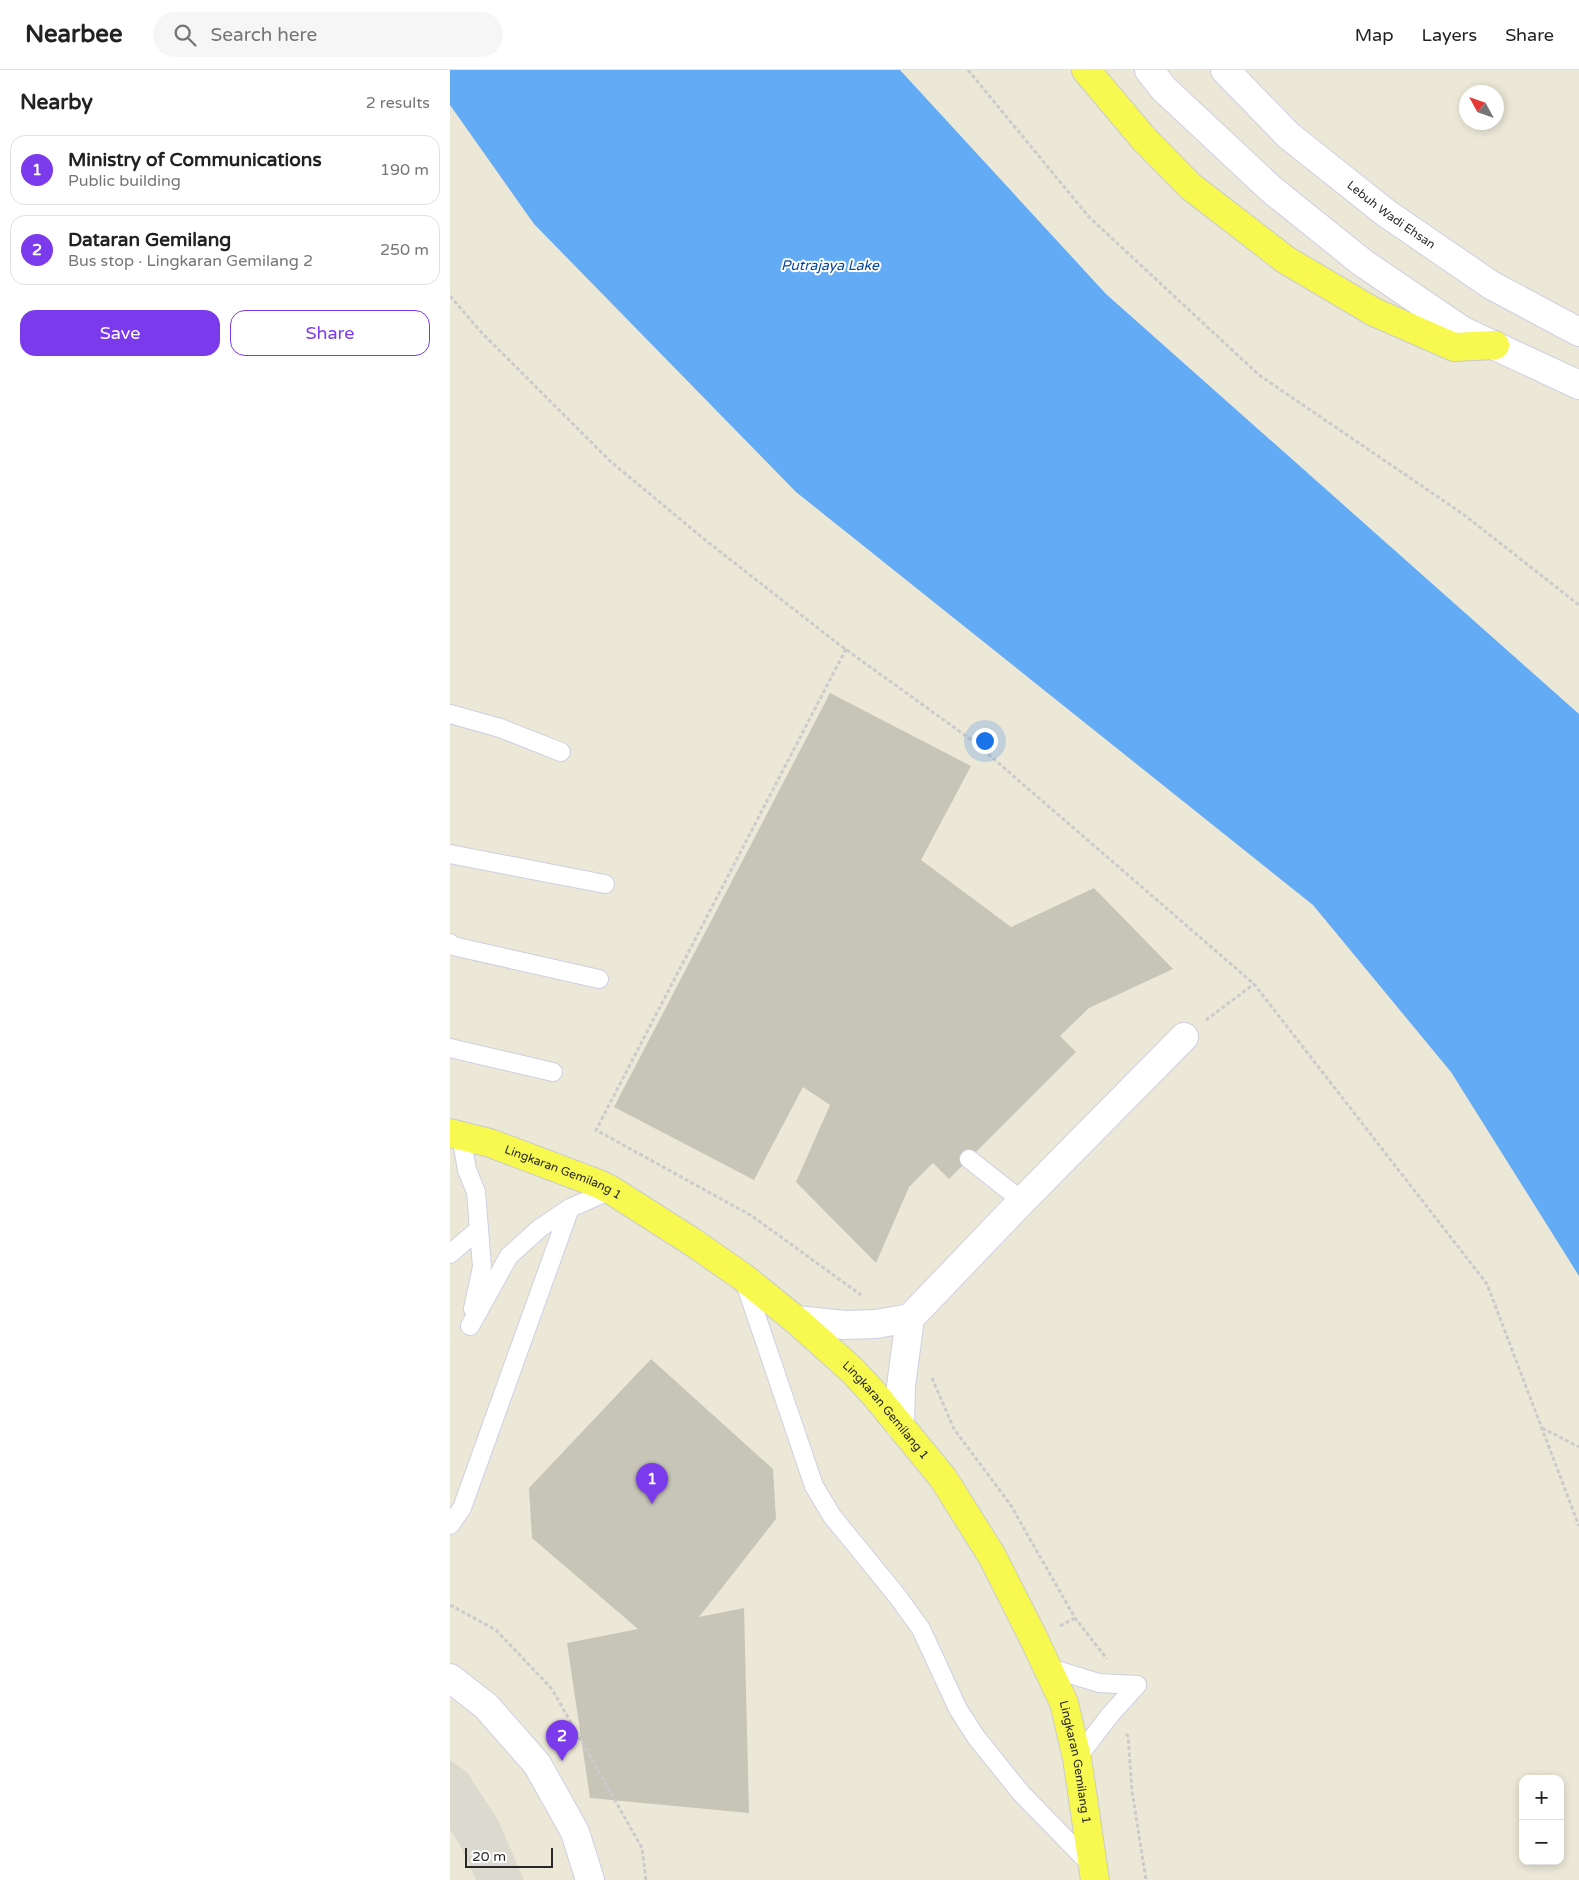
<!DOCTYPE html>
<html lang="en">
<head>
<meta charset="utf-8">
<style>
  :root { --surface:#fff; --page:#f6f6f6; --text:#222; --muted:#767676; --line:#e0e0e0; --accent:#7c3aed }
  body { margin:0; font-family:"Varela Round",sans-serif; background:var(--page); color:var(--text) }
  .controls { position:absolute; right:15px; bottom:15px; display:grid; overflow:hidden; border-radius:10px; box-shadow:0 2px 8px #0003 }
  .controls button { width:45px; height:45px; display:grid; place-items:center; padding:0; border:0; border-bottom:1px solid var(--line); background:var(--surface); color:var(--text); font:25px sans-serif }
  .compass { position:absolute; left:1009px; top:15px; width:45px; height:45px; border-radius:50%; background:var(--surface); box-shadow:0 2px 8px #0003; rotate:310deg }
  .scale { position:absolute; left:15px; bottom:12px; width:88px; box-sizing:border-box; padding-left:5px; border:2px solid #282828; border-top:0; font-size:14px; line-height:18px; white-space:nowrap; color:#282828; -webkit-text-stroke:4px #fff; paint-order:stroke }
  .you { position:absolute; left:534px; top:670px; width:18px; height:18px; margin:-12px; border:4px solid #fff; border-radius:50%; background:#1a73e8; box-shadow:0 0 0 8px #1a73e833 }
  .badge { display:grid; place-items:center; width:32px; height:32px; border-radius:50%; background:var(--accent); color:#fff; font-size:16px; font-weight:700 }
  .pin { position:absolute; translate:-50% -41px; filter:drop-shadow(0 1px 2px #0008) }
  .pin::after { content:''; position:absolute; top:26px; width:18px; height:15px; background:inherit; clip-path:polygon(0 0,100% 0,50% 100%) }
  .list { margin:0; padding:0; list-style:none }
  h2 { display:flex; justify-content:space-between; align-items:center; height:65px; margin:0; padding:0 20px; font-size:21px }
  h2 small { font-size:16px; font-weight:400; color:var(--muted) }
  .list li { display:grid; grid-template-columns:32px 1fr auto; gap:15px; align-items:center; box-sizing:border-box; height:70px; margin:0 10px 10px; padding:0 10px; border:1px solid var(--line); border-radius:15px }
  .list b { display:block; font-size:19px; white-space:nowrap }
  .list p { margin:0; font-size:16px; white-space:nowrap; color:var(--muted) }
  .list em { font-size:16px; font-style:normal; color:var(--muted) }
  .actions { display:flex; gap:10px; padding:15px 20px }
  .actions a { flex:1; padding:11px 0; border:1px solid var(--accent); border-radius:15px; text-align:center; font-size:18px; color:var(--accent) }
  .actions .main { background:var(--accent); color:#fff }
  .icon { flex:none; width:28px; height:28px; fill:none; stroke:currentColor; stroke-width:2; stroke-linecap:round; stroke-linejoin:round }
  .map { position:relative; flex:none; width:1129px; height:1810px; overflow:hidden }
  header { display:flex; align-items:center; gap:30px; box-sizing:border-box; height:70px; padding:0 25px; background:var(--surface); border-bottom:1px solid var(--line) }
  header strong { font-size:24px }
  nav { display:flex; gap:28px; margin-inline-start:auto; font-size:18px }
  .search { width:350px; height:45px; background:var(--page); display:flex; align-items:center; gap:12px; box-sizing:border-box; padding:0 18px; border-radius:28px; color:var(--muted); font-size:19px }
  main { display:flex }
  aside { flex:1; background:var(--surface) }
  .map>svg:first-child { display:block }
  .plaza { fill:#dcdacf }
  .water { fill:#64abf5 }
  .building { fill:#c7c4b8 }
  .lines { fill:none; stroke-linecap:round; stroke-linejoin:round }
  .lane-casing { stroke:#cfcee2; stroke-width:20 }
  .street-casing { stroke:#cfcee2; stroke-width:30 }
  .secondary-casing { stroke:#cfcee2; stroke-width:30 }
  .primary-casing { stroke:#cbcbcb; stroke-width:30 }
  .path { stroke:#cbcbcb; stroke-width:3; stroke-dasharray:4 2.5; stroke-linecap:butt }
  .lane { stroke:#fff; stroke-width:18 }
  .street { stroke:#fff; stroke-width:28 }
  .secondary { stroke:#fff; stroke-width:28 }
  .primary { stroke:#f7f850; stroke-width:28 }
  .labels { text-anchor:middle; stroke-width:4; stroke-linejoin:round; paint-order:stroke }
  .street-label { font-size:12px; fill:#282828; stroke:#fff }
  .water-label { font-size:14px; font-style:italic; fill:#05459e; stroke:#fff }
</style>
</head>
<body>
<header>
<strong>Nearbee</strong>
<div class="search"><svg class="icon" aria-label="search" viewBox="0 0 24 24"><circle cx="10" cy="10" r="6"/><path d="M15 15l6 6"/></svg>Search here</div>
<nav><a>Map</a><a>Layers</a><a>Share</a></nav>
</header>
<main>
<aside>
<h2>Nearby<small>2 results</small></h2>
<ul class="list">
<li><span class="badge">1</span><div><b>Ministry of Communications</b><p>Public building</p></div><em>190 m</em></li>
<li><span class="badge">2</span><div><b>Dataran Gemilang</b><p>Bus stop · Lingkaran Gemilang 2</p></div><em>250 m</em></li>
</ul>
<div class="actions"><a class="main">Save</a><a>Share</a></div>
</aside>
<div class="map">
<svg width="1129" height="1810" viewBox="0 0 1129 1810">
  <rect width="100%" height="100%" fill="#ece8d8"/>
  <polygon class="plaza" points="0,1690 17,1702 48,1750 74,1810 26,1810 10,1775 0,1760"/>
  <polygon class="water" points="0,0 450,0 656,224 1129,644 1129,1206 1001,1002 863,835 346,422 84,154 0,35"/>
  <g class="building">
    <polygon points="380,623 521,696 471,790 561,857 644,818 723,899 639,938 610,966 626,982 499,1109 483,1093 459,1117 426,1193 346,1112 380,1035 353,1017 304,1110 164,1037"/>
    <polygon points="201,1289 323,1399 326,1449 249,1547 294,1538 299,1743 140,1728 117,1573 188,1559 82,1468 79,1418"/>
  </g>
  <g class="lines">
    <g class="lane-casing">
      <g id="lane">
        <polyline points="0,644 50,658 111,682"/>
        <polyline points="0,784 155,814"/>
        <polyline points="0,873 3,876 149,909"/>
        <polyline points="0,978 103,1002"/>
        <polyline points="11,1065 17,1100 26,1122 32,1197 23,1239"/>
        <polyline points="519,1089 572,1131"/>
        <polyline points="0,1184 29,1159"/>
        <polyline points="294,1210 364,1416 382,1446 448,1527 471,1559 508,1639 526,1667 571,1723 642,1796"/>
        <polyline points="20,1256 59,1186 90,1158 120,1138 161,1120"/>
        <polyline points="0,1455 12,1438 120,1138"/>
        <polyline points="597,1597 649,1613 687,1615"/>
        <polyline points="627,1688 660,1645 687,1615"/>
      </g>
    </g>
    <g class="street-casing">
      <g id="street">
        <polyline points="346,1250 395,1255 426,1254 460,1248 572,1131 734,967"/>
        <polyline points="450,1356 451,1316 460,1248"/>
      </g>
    </g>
    <g class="secondary-casing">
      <g id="secondary">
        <polyline points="699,0 714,19 822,120 913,193 1013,261 1129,315"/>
        <path id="s1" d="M775,0L838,65L936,143L1041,215L1129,262"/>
        <polyline points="0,1608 36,1636 87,1694 125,1762 140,1810"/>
      </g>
    </g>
    <g class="primary-casing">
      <g id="primary">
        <polyline points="636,0 694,69 740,116 836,190 924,242 1004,277 1045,275"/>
        <path id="s2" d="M0,1063L40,1073L149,1114L161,1120L241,1171L293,1207L346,1250L403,1301L425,1325L493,1408L542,1486L584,1569L614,1633L627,1688L645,1810"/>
      </g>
    </g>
    <g class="path">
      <polyline points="518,0 639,147 809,305 1013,444 1129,535"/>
      <polyline points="0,226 32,263 160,391 254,469 387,573 523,671 804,914 1037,1214 1129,1456"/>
      <polyline points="396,579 146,1060 302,1146 411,1225"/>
      <polyline points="756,950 804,914"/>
      <polyline points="482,1308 504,1359 560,1434 625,1548 657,1589"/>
      <polyline points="1092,1358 1129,1377"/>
      <polyline points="0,1535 46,1560 102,1619 192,1778 196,1810"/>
      <polyline points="610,1556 625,1548"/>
      <polyline points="676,1664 678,1666 682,1721 696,1810"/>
    </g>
    <use href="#lane" class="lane"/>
    <use href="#street" class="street"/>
    <use href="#secondary" class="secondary"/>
    <use href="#primary" class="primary"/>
  </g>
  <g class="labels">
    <g class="street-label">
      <text dy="4" stroke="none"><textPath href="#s1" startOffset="221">Lebuh Wadi Ehsan</textPath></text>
      <text dy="4" stroke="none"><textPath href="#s2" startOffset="120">Lingkaran Gemilang 1</textPath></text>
      <text dy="4" stroke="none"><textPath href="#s2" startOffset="525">Lingkaran Gemilang 1</textPath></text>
      <text dy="4" stroke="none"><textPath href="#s2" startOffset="930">Lingkaran Gemilang 1</textPath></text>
    </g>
    <g class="water-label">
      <text x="380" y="200">Putrajaya Lake</text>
    </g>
  </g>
</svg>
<div class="controls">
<button>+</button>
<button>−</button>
</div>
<svg class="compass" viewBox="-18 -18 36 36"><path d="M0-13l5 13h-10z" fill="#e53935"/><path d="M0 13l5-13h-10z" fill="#767676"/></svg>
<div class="scale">20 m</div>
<div class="you"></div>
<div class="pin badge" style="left:202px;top:1434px">1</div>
<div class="pin badge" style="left:112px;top:1691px">2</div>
</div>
</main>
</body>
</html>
